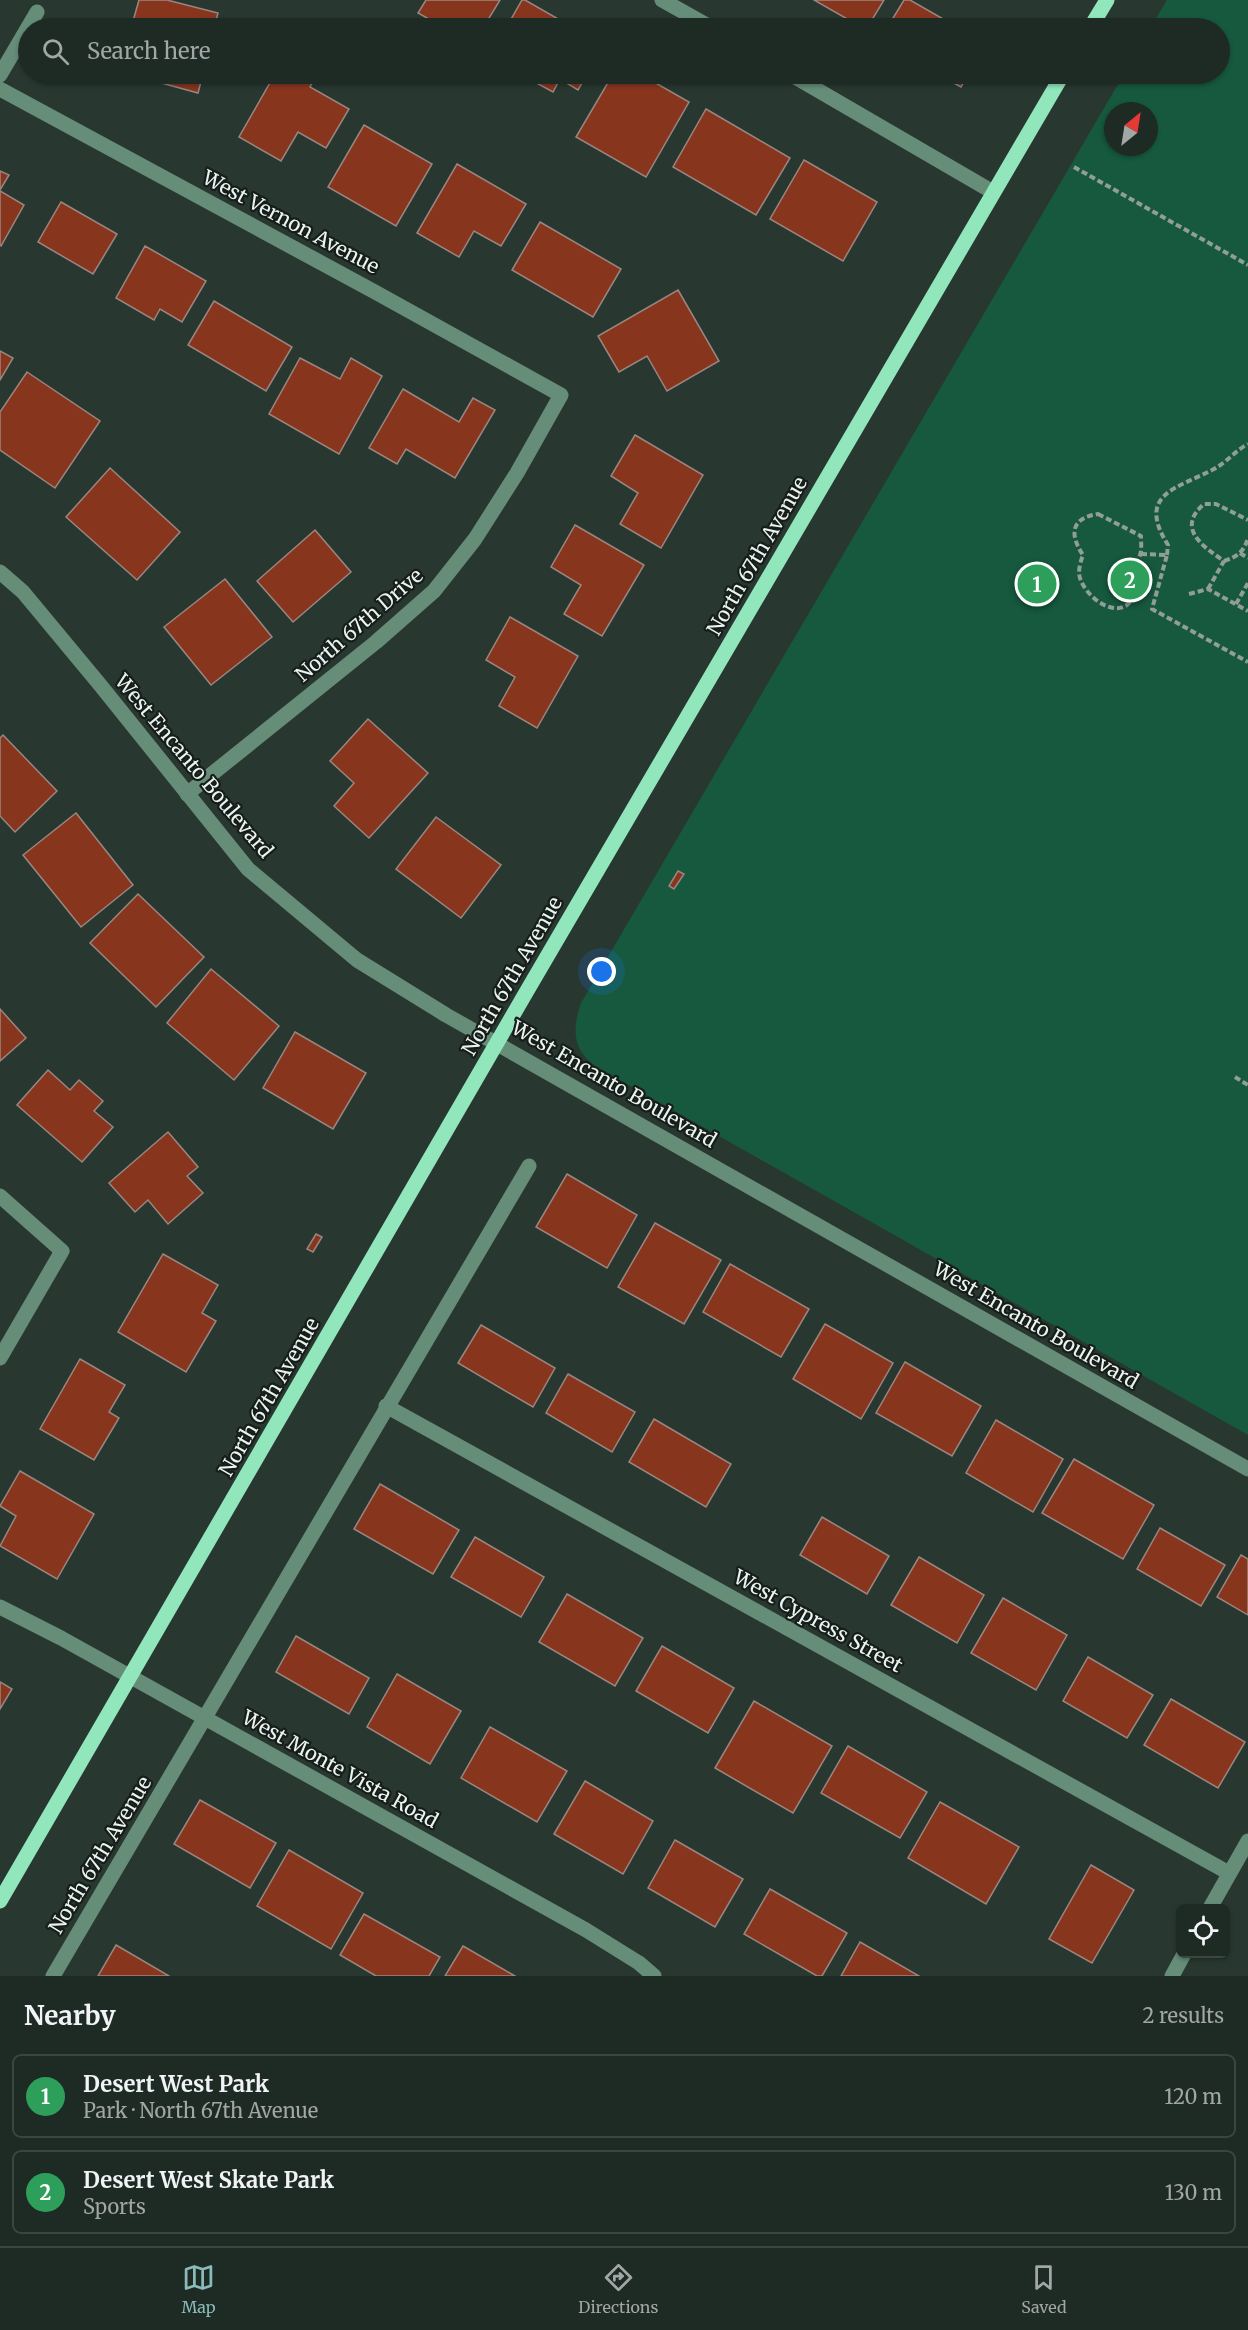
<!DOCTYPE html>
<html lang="en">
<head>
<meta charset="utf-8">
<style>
  :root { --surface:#1e2a24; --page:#26322c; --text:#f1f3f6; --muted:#a1a7a6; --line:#3c4641; --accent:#8bbbb9 }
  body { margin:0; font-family:Merriweather,serif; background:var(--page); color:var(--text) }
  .controls { position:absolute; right:18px; bottom:18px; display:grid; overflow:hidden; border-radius:9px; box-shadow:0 2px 4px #0004 }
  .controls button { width:54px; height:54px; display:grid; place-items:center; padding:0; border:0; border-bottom:2px solid var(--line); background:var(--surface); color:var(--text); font:30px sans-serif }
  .compass { position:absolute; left:1104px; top:102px; width:54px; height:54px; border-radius:50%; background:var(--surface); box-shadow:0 2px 4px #0004; rotate:30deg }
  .you { position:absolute; left:602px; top:972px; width:21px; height:21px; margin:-15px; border:4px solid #fff; border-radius:50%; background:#1a73e8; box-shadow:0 0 0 9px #1a73e833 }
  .badge { display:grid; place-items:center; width:39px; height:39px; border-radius:50%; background:var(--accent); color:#fff; font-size:20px; font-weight:700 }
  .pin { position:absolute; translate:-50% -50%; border:3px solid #fff; box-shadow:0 2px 6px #0006 }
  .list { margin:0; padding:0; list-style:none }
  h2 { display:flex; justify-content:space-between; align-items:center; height:78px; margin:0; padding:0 24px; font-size:26px }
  h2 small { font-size:20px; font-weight:400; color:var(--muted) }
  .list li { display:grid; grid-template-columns:39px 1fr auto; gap:18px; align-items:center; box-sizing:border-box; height:84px; margin:0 12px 12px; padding:0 12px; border:2px solid var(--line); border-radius:9px }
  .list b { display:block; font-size:22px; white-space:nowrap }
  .list p { margin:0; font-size:20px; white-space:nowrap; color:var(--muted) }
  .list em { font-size:20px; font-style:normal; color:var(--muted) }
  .icon { flex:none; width:33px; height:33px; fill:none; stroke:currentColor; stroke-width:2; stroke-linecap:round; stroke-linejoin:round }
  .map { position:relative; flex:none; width:1248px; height:1976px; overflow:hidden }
  .search { position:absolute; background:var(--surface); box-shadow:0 2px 4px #0004; left:18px; right:18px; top:18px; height:66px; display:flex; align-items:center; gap:15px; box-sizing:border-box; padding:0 21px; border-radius:33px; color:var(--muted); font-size:22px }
  .sheet { height:270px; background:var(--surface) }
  nav { display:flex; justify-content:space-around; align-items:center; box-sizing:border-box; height:84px; border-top:2px solid var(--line); background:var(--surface); font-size:16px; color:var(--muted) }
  nav a { display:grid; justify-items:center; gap:3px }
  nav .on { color:var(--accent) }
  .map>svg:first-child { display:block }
  .green { fill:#16593e; fill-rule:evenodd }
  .building { fill:#88351e; stroke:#9a8680; stroke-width:1.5 }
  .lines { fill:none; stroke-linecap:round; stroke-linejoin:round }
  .path { stroke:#919e98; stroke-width:4; stroke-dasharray:6 3; stroke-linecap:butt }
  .minor { stroke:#658d78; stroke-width:15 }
  .major { stroke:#91e6bc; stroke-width:15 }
  .labels { text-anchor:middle; stroke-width:4.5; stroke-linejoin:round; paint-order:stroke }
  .street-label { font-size:20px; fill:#ebf5f0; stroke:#161d1a }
</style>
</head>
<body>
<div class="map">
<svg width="1248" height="1976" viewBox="0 0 1248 1976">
  <rect width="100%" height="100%" fill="#283830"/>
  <path class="green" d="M1167,0H1248V1435L597,1067C572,1050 572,1030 581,1003L1124,74H1220V28H1150ZM1113,111H1149V147H1113Z"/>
  <g class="building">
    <polygon points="139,0 167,0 218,13 214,28 131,28"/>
    <polygon points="426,0 500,0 483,28 472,28 462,23 459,28 445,28 418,13"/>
    <polygon points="522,0 525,0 574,28 506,28"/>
    <polygon points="814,0 884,0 867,28 863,28"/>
    <polygon points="904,0 910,0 959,28 887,28"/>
    <polygon points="156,74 203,74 198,93 154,81"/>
    <polygon points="275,74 312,74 316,76 310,87 349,109 326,148 298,132 281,161 239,137"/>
    <polygon points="520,74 587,74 578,90 560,79 553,92"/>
    <polygon points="613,74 640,74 689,102 646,177 576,137"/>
    <polygon points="937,74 968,74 961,87"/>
    <polygon points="706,109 790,158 756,215 673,167"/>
    <polygon points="364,125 432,164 396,226 328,187"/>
    <polygon points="804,160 877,202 843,261 770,219"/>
    <polygon points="457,164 526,204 501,246 474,231 459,257 417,233"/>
    <polygon points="0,171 9,175 0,190"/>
    <polygon points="0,191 24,205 1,246 0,245"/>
    <polygon points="61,202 117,234 93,274 38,242"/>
    <polygon points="540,222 621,269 593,317 512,270"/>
    <polygon points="145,246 206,281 182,322 160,309 154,320 116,298"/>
    <polygon points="678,290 719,361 667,391 647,356 619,372 598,336"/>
    <polygon points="214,301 292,347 266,391 188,345"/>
    <polygon points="0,351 13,358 0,380"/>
    <polygon points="300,358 340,379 351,358 382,376 339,454 269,414"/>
    <polygon points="27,372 100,421 55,488 0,450 0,412"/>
    <polygon points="403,389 459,422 473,398 495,410 455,478 406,449 397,464 369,448"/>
    <polygon points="635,435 703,475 661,548 620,524 638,493 611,476"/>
    <polygon points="110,468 180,532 137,580 66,517"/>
    <polygon points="575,525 644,565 602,636 564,614 581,585 551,567"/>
    <polygon points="315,530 351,572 293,622 257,581"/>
    <polygon points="225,579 272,637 211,685 164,627"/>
    <polygon points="510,617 578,656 537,728 499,706 515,677 486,660"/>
    <polygon points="368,719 428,773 369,838 334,806 354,783 330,761"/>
    <polygon points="3,735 57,791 15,832 0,816 0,738"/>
    <polygon points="76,813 133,885 81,927 23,855"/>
    <polygon points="436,817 501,865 461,918 396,869"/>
    <polygon points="678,871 684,874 674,889 669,886"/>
    <polygon points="138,894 204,957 156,1007 90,943"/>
    <polygon points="211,969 279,1026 234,1080 167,1023"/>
    <polygon points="0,1009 26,1038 0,1061"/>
    <polygon points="295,1032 366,1073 333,1129 263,1088"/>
    <polygon points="48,1070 70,1090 79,1080 103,1101 94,1111 113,1127 82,1162 17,1105"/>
    <polygon points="168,1132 198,1167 187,1176 203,1193 168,1224 148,1200 135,1212 109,1183"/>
    <polygon points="567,1174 637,1215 607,1268 536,1227"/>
    <polygon points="655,1223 721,1260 684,1324 618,1287"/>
    <polygon points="316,1234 322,1237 313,1252 307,1249"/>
    <polygon points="163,1254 218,1285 202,1313 216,1321 186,1372 118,1332"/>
    <polygon points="730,1264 809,1309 781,1357 703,1312"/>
    <polygon points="825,1324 893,1363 861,1419 793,1379"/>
    <polygon points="481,1325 555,1368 533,1407 458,1363"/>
    <polygon points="80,1359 125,1385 109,1412 119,1418 94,1460 40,1429"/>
    <polygon points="905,1362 981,1406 952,1456 876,1413"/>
    <polygon points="568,1374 635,1412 612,1452 546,1413"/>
    <polygon points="654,1419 731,1464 706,1507 629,1462"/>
    <polygon points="996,1420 1063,1459 1033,1512 966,1473"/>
    <polygon points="1074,1459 1154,1505 1123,1559 1042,1513"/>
    <polygon points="20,1471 94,1514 57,1579 0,1546 16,1516 0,1506"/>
    <polygon points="380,1484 459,1530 433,1574 354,1529"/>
    <polygon points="822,1517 889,1556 867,1594 800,1555"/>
    <polygon points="1160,1528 1225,1565 1201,1606 1137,1569"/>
    <polygon points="475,1537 544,1577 521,1617 451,1577"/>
    <polygon points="1241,1555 1248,1559 1248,1615 1217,1597"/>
    <polygon points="919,1557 984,1595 957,1643 891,1605"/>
    <polygon points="567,1594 643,1638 615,1686 539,1642"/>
    <polygon points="1003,1598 1067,1635 1036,1690 971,1653"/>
    <polygon points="296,1636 369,1678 349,1714 276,1672"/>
    <polygon points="662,1646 734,1688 708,1733 636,1691"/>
    <polygon points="1088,1657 1153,1695 1127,1738 1063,1701"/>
    <polygon points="397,1674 461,1711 430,1764 367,1727"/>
    <polygon points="0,1682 12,1689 0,1709"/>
    <polygon points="1171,1699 1245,1742 1218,1788 1144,1745"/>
    <polygon points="754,1701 832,1746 793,1813 715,1768"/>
    <polygon points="490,1727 567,1771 537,1822 461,1778"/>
    <polygon points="848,1746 927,1792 900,1838 821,1793"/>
    <polygon points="585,1781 653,1821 623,1874 554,1834"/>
    <polygon points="200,1800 276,1843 250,1888 174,1844"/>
    <polygon points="940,1802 1019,1847 986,1904 908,1858"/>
    <polygon points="675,1840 743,1879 715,1927 648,1888"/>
    <polygon points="289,1850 363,1893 331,1949 257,1906"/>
    <polygon points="1091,1865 1134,1890 1092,1963 1049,1939"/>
    <polygon points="770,1889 847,1933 822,1976 817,1976 744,1934"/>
    <polygon points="364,1914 440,1957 429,1976 376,1976 340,1955"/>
    <polygon points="860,1942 919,1976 841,1976"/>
    <polygon points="116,1945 169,1976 98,1976"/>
    <polygon points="463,1946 515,1976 445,1976"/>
  </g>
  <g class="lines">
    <g class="path">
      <polyline points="1074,167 1248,265"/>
      <path d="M1098,514L1141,536C1141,542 1142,550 1140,555C1139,559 1135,563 1134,568C1133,577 1138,586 1134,595C1122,626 1081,596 1079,573C1079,567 1081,560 1083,555C1069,534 1071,518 1098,514Z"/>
      <polyline points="1240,553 1248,558"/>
      <polyline points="1141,554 1167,555 1152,609 1248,662"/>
      <path d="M1167,555L1168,545C1135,493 1179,488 1214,469C1227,462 1236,450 1248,444"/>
      <path d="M1224,561C1237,557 1245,551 1248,537"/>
      <path d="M1208,589L1224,561C1202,546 1176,528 1204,504H1216L1248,520"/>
      <polyline points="1189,594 1208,589 1248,611"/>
      <polyline points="1236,604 1248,583"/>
      <polyline points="1235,1077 1248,1085"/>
    </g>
    <g class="minor">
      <polyline points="662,0 712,28"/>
      <polyline points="790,74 993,192"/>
      <polyline points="0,75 37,12"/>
      <polyline points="0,89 375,292 561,395 517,473 475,539 434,591 376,642 187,794"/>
      <polyline points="0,572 23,592 101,686 248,869 357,960 446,1015 1248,1469"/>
      <polyline points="0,1196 62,1251 0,1358"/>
      <polyline points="386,1406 1229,1873"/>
      <polyline points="0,1607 61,1638 586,1930 639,1963 654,1976"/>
      <polyline points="1210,1908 1248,1841"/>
      <polyline points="53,1976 529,1166"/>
      <polyline points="1172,1976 1184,1954"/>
    </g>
    <g class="major">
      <polyline points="1090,28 1107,0"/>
      <polyline points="0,1901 524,996 1063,74"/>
    </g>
  </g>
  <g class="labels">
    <g class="street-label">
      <text transform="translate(291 222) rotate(28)" y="7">West Vernon Avenue</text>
      <text transform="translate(757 556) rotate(-60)" y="7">North 67th Avenue</text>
      <text transform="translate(359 625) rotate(-41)" y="7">North 67th Drive</text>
      <text transform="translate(194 766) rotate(50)" y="7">West Encanto Boulevard</text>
      <text transform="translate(512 976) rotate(-60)" y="7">North 67th Avenue</text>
      <text transform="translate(614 1084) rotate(30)" y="7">West Encanto Boulevard</text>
      <text transform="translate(1036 1325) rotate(30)" y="7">West Encanto Boulevard</text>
      <text transform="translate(269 1397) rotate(-60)" y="7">North 67th Avenue</text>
      <text transform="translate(818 1621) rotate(29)" y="7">West Cypress Street</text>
      <text transform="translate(340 1769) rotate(29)" y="7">West Monte Vista Road</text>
      <text transform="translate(100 1855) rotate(-59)" y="7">North 67th Avenue</text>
    </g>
  </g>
</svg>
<div class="controls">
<button><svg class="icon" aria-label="locate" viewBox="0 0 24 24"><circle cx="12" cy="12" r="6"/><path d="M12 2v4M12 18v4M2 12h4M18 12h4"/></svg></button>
</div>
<svg class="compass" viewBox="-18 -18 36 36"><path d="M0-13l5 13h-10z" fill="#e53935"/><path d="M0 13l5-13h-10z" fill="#a1a7a6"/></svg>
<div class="you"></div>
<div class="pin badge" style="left:1037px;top:584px;background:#2e9e5b">1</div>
<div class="pin badge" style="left:1130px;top:580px;background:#2e9e5b">2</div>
<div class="search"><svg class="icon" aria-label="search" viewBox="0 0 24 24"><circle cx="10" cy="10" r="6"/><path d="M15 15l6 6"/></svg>Search here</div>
</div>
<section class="sheet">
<h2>Nearby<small>2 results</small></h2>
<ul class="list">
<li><span class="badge" style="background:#2e9e5b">1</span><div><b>Desert West Park</b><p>Park · North 67th Avenue</p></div><em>120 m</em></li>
<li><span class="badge" style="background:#2e9e5b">2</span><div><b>Desert West Skate Park</b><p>Sports</p></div><em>130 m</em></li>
</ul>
</section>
<nav>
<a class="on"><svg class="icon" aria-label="map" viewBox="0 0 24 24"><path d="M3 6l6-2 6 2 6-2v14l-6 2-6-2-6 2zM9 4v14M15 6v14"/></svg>Map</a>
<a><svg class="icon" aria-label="directions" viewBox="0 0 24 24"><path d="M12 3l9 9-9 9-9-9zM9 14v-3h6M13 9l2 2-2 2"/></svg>Directions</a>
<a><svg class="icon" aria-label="saved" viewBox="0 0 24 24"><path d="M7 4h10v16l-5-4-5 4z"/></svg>Saved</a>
</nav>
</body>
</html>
